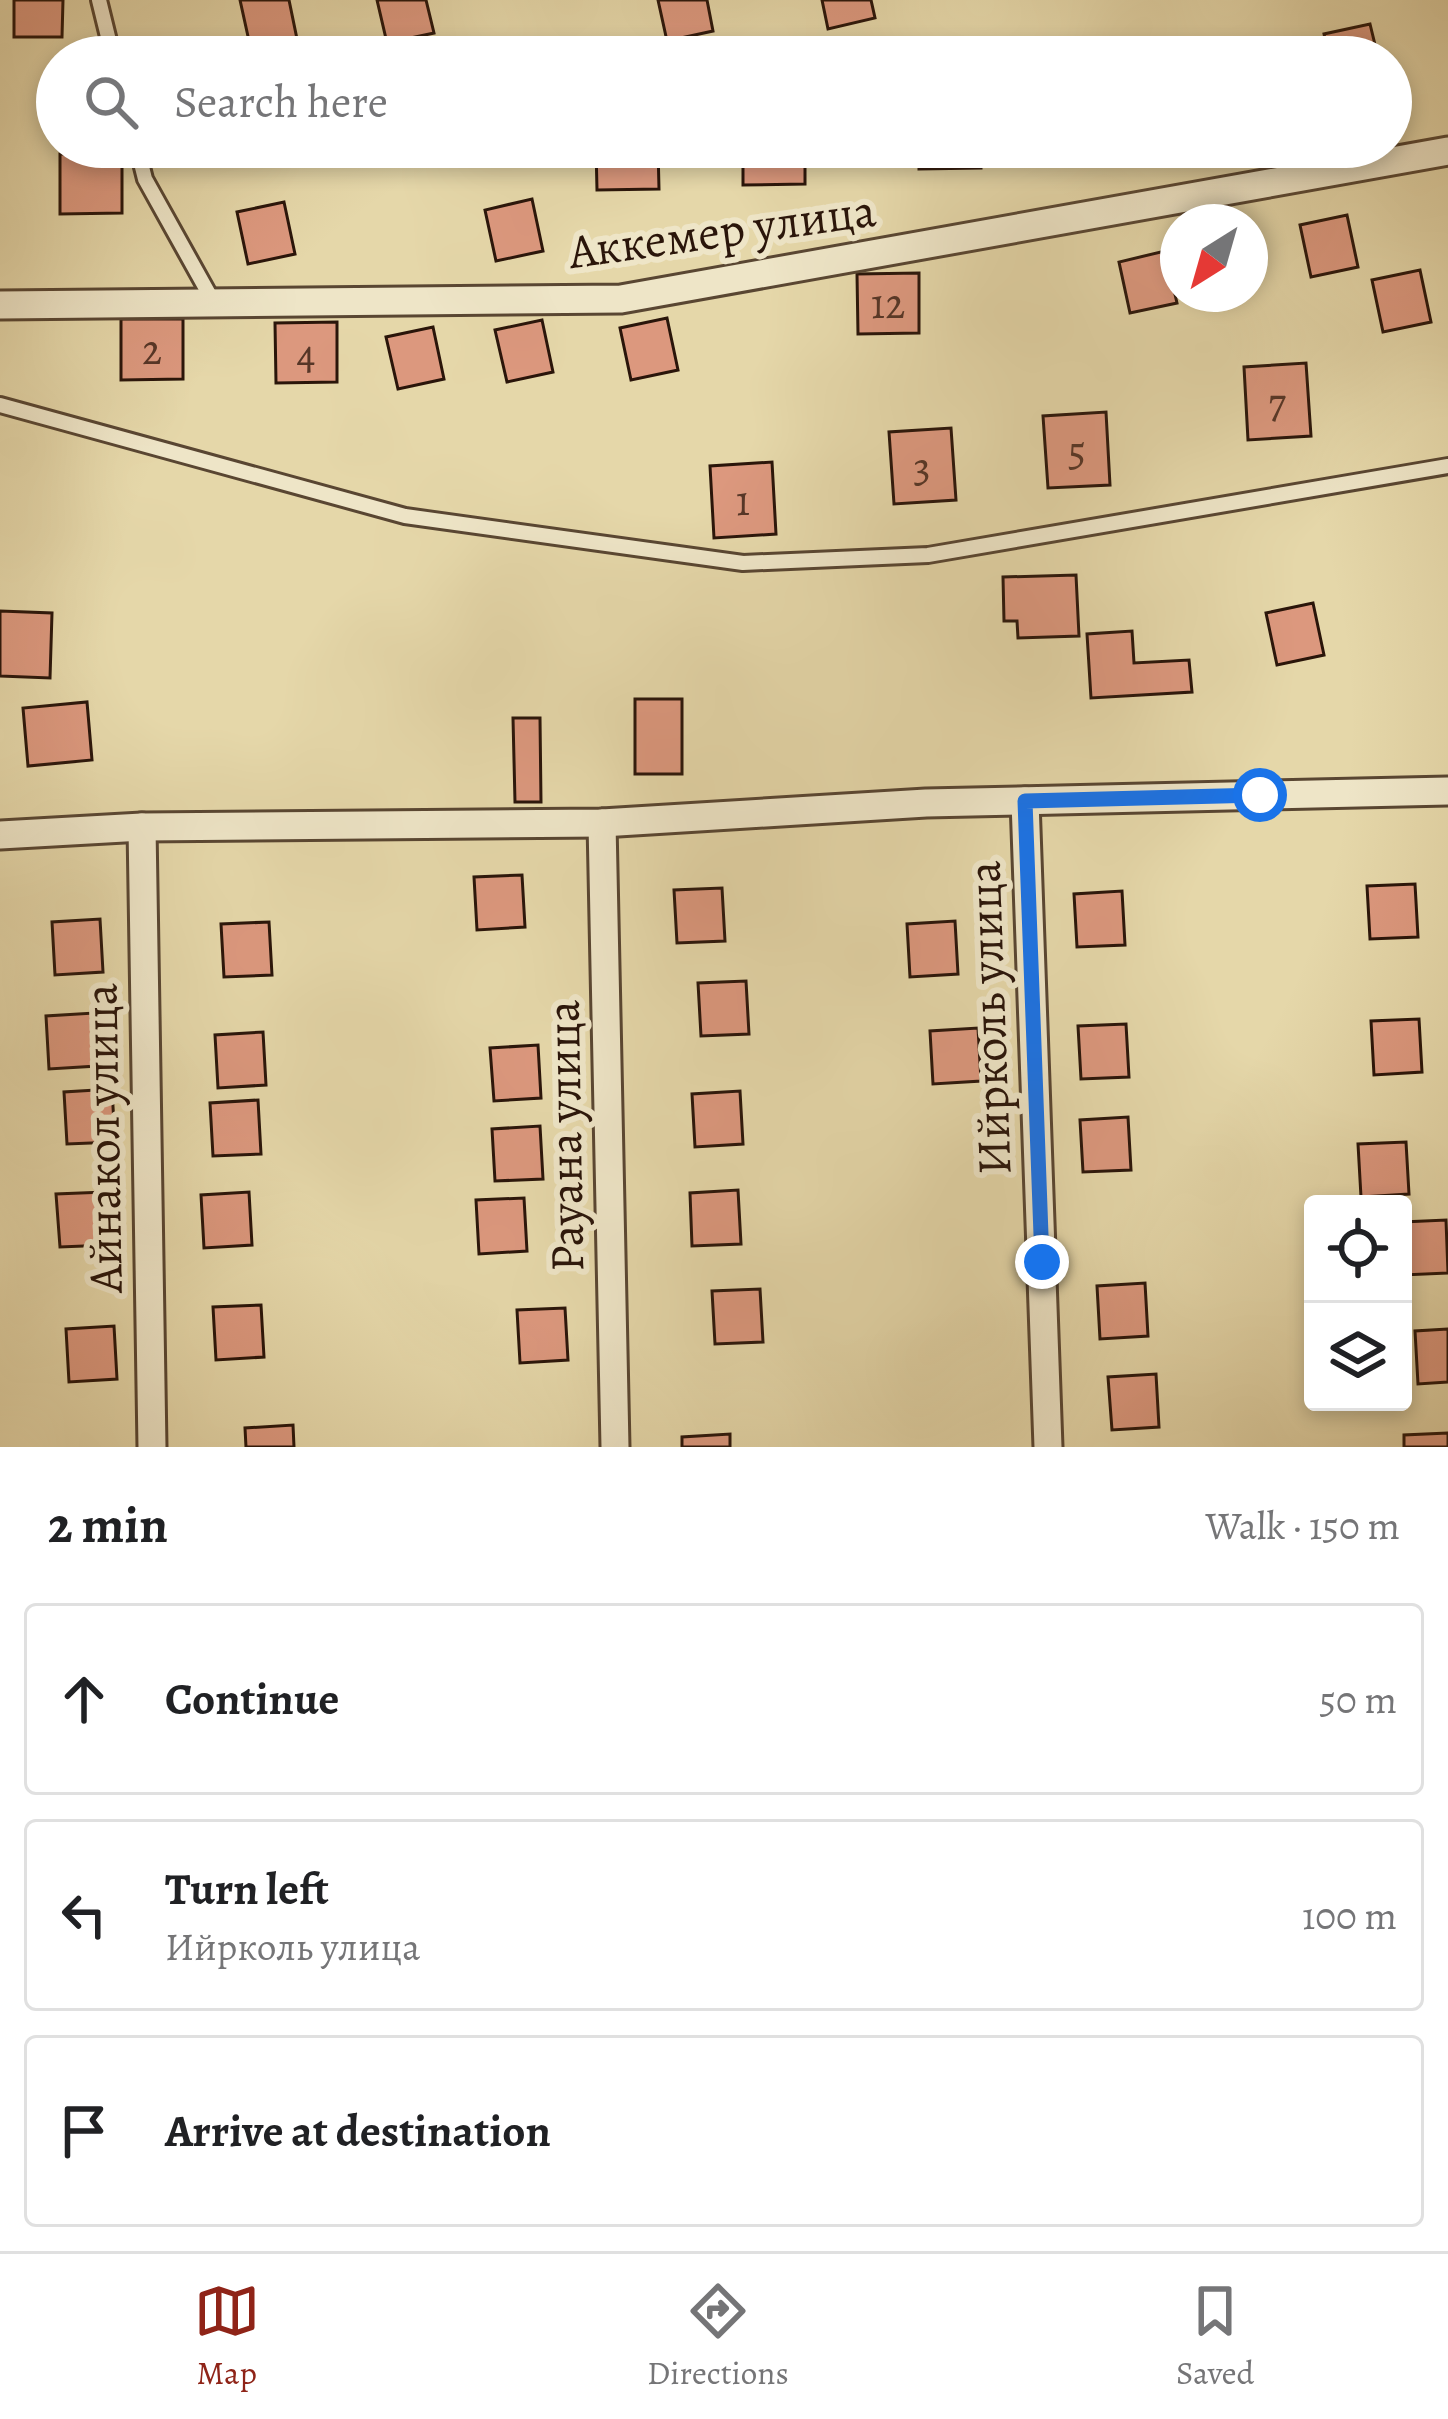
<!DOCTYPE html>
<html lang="en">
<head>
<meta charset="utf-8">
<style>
  :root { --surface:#fff; --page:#f6f6f6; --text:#202124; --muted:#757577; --line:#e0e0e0; --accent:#8f2418 }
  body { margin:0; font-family:Alegreya,serif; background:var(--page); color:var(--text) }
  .controls { position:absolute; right:36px; bottom:36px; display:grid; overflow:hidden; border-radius:12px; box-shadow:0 6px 18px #0003 }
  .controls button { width:108px; height:108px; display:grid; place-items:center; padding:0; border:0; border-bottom:3px solid var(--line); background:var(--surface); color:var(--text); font:60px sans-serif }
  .compass { position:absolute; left:1160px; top:204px; width:108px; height:108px; border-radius:50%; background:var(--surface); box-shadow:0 6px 18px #0003; rotate:217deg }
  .stop { position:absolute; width:36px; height:36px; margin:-27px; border:9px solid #1a73e8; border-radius:50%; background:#fff }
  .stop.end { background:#1a73e8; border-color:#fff; box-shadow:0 3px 12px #0008 }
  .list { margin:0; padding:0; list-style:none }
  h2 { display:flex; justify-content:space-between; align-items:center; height:156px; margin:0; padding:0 48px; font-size:51px }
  h2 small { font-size:39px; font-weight:400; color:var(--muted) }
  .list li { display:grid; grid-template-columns:78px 1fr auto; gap:36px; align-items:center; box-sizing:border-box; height:192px; margin:0 24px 24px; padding:0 24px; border:3px solid var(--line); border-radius:12px }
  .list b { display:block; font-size:45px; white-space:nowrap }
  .list p { margin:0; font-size:39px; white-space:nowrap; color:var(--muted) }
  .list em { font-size:39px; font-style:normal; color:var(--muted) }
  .icon { flex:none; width:66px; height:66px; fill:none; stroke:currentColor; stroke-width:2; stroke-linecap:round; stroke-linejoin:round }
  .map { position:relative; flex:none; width:1448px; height:1447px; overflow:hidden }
  .search { position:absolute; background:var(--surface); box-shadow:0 6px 18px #0003; left:36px; right:36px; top:36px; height:132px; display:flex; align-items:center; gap:30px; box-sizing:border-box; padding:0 42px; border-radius:66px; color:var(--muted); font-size:45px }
  .sheet { height:804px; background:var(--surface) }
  nav { display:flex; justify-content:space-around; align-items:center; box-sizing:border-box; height:168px; border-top:3px solid var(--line); background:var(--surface); font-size:33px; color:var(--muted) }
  nav a { display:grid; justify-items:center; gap:6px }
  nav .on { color:var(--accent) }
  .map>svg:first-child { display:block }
  .building { fill:#dc987e; stroke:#2a150a; stroke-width:3 }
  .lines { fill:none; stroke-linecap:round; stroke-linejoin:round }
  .lane-casing { stroke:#594632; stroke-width:20 }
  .street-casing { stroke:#594632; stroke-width:33 }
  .lane { stroke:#eee5c7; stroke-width:14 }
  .street { stroke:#eee5c7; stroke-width:27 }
  .route { stroke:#1a73e8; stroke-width:15 }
  .labels { text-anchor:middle; stroke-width:12; stroke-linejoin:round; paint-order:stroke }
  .number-label { font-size:42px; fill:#563627 }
  .street-label { font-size:48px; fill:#2a150a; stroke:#eee5c7 }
</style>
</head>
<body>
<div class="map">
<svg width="1448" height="1447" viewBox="0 0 1448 1447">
  <rect width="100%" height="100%" fill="#e5d7a9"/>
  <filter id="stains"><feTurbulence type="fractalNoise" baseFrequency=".00167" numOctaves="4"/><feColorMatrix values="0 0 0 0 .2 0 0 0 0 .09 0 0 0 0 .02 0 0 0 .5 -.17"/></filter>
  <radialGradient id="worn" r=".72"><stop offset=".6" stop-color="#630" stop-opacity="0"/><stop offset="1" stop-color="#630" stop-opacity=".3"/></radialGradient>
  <g class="building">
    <polygon points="14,0 63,0 62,37 14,37"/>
    <polygon points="240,0 289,0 297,39 251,50"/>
    <polygon points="377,0 426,0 434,33 387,43"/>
    <polygon points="658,0 707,0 713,31 667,41"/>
    <polygon points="822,0 871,0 875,18 828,29"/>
    <polygon points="1370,24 1378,57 1329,57 1324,34"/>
    <polygon points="596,147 658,147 659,189 597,190"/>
    <polygon points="743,147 805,147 805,184 743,185"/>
    <polygon points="919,147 981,147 981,168 919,169"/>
    <polygon points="1011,147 1073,147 1073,158 1011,159"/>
    <polygon points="122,153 122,213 60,214 60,154"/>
    <polygon points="532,199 543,251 496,261 485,210"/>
    <polygon points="284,202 295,254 248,264 237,212"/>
    <polygon points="1347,215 1358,267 1311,277 1300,225"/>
    <polygon points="1165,251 1177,303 1130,313 1119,262"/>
    <polygon points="1420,270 1431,322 1383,332 1372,280"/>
    <polygon points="919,273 919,333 858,334 857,274"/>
    <polygon points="667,318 678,370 631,380 620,328"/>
    <polygon points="121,319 183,319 183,379 121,380"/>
    <polygon points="542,320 553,372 507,382 495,330"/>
    <polygon points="337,322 337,382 276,383 275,323"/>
    <polygon points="433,327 444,379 398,389 386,337"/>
    <polygon points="1306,363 1311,436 1248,440 1244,367"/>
    <polygon points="1106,412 1110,485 1048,488 1043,416"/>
    <polygon points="951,428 956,500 894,504 889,432"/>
    <polygon points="772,462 776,534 714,538 710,466"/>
    <polygon points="1076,575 1079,636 1018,638 1017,621 1004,621 1003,577"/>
    <polygon points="1313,603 1324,655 1277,665 1266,613"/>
    <polygon points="0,611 52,613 50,678 0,676"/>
    <polygon points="1132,631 1134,663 1189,660 1192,692 1091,698 1087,634"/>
    <rect x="635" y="699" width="47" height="75"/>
    <polygon points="87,702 92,760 28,766 23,708"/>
    <polygon points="513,718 540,718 541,802 515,802"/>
    <polygon points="522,875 525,927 477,930 474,877"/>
    <polygon points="1415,884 1418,937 1370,939 1367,886"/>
    <polygon points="722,888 725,941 677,943 674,890"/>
    <polygon points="1122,891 1125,945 1077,947 1074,894"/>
    <polygon points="100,919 103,972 55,975 52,922"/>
    <polygon points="955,921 958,974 910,977 907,924"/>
    <polygon points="269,922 272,975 224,977 221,924"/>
    <polygon points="746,981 749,1034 701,1036 698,983"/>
    <polygon points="94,1013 97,1066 49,1069 46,1016"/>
    <polygon points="1419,1019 1422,1072 1374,1075 1371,1021"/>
    <polygon points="1126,1024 1129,1077 1081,1079 1078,1026"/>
    <polygon points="978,1028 981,1081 933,1084 930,1031"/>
    <polygon points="263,1032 266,1085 218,1088 215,1035"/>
    <polygon points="538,1045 541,1098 494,1101 490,1048"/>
    <polygon points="112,1089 115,1142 67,1144 64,1092"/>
    <polygon points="740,1091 743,1144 695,1147 692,1094"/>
    <polygon points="258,1100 261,1154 213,1156 210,1103"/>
    <polygon points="1128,1117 1131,1170 1083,1172 1080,1120"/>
    <polygon points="540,1126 543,1179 495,1181 492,1129"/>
    <polygon points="1406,1142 1409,1194 1361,1197 1358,1144"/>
    <polygon points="738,1190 741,1244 692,1246 690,1193"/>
    <polygon points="105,1192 108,1245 60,1247 56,1194"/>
    <polygon points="249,1192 252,1245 204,1248 201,1195"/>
    <polygon points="524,1198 527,1251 479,1254 476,1200"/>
    <polygon points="1446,1220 1448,1273 1403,1275 1403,1222"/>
    <polygon points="1145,1283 1148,1336 1100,1339 1097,1286"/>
    <polygon points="760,1289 763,1342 715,1344 712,1291"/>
    <polygon points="261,1305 264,1357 216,1360 213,1307"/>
    <polygon points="565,1308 568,1360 520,1363 517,1310"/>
    <polygon points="114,1326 117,1379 69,1382 66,1329"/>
    <polygon points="1448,1329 1448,1382 1418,1384 1415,1331"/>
    <polygon points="1156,1374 1159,1427 1112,1430 1108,1377"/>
    <polygon points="293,1425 294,1447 246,1447 245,1428"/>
    <polygon points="1448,1433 1448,1447 1404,1447 1404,1435"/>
    <polygon points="730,1434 730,1447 682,1447 682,1437"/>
  </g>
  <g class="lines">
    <g class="lane-casing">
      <g id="lane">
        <polyline points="99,0 113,57"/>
        <polyline points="137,147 145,179 214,303"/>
        <polyline points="0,405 405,516 743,563 928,555 1448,466"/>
      </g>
    </g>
    <g class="street-casing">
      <g id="street">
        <polyline points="0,305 621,299 1448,151"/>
        <polyline points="1025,801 1048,1447"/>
        <polyline points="602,823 615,1447"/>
        <polyline points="142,827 152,1447"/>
        <polyline points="0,835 142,827 602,823 926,803 1448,791"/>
      </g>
    </g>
    <use href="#lane" class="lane"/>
    <use href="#street" class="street"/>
  </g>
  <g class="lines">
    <polyline class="route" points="1042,1262 1025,801 1260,795"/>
  </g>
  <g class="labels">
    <g class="number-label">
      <text x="888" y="318">12</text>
      <text x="152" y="364">2</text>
      <text x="306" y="368">4</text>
      <text x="1277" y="417">7</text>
      <text x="1077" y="465">5</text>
      <text x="922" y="481">3</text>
      <text x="743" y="515">1</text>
    </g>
    <g class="street-label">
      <text transform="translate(722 230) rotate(-8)" y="17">Аккемер улица</text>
      <text transform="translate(988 1018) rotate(-92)" y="17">Ийрколь улица</text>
      <text transform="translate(564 1136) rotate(-91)" y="17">Рауана улица</text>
      <text transform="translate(102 1138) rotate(-91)" y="17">Айнакол улица</text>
    </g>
  </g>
  <rect width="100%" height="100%" filter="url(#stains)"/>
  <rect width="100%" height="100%" fill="url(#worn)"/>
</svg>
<div class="controls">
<button><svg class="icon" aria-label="locate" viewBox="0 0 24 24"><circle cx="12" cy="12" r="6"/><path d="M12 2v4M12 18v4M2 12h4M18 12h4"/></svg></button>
<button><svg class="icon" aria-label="layers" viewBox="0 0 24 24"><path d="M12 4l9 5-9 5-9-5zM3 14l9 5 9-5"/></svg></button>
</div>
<svg class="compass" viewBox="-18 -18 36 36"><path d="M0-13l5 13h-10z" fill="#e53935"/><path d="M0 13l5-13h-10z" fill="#757577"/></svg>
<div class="stop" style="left:1260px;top:795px"></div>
<div class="stop end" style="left:1042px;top:1262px"></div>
<div class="search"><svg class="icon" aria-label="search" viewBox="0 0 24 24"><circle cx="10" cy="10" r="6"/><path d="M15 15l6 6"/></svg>Search here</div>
</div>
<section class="sheet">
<h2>2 min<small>Walk · 150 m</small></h2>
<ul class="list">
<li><svg class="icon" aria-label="ahead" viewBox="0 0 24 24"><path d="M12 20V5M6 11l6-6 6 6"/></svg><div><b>Continue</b></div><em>50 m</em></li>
<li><svg class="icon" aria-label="left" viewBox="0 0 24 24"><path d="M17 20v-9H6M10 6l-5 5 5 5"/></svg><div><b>Turn left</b><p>Ийрколь улица</p></div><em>100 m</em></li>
<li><svg class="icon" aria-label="arrive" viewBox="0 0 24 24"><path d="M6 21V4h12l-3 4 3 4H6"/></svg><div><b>Arrive at destination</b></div></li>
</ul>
</section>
<nav>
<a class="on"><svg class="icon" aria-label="map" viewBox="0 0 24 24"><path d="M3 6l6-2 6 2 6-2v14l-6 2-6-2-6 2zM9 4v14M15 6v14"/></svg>Map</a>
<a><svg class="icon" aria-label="directions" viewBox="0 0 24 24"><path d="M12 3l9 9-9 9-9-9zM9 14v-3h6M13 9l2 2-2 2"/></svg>Directions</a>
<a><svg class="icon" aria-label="saved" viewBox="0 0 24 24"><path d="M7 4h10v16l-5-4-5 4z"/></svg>Saved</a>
</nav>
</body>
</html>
